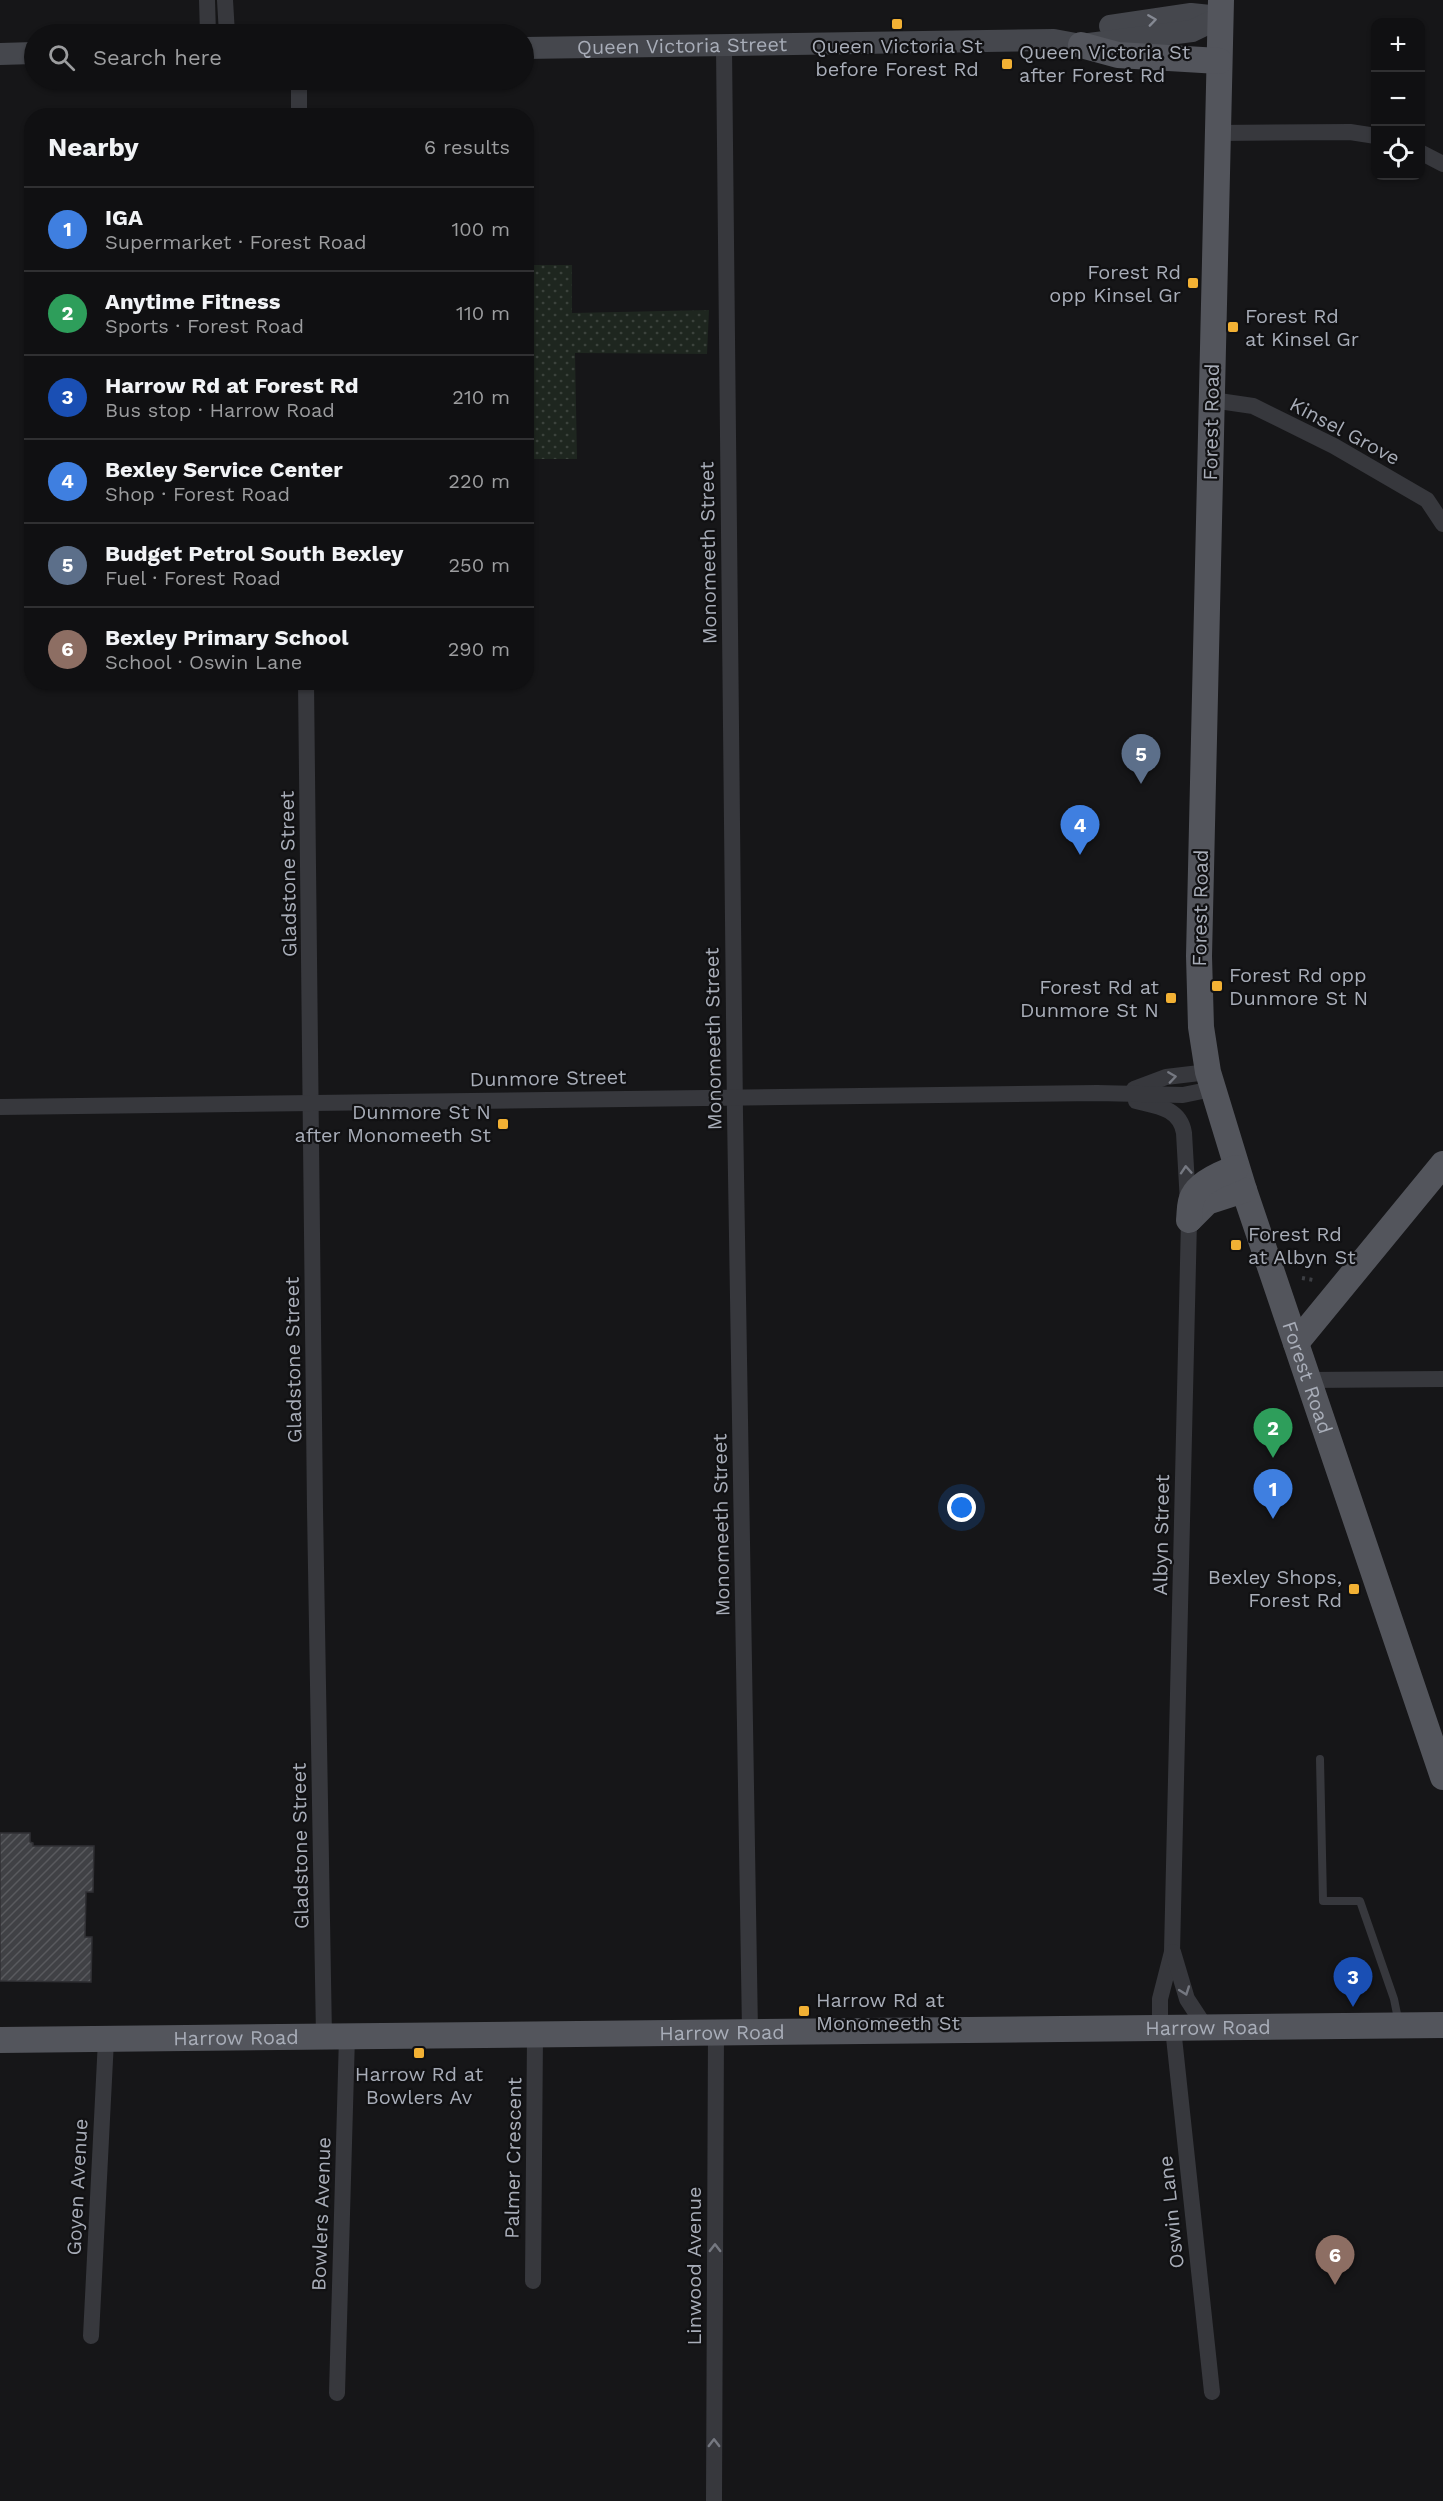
<!DOCTYPE html>
<html lang="en">
<head>
<meta charset="utf-8">
<style>
  :root { --surface:#101012; --page:#19191b; --text:#f1f3f6; --muted:#9c9d9f; --line:#303032; --accent:#ea580c }
  body { margin:0; font-family:"Work Sans",sans-serif; background:var(--page); color:var(--text) }
  .controls { position:absolute; right:18px; top:18px; display:grid; overflow:hidden; border-radius:12px; box-shadow:0 2px 4px #0004 }
  .controls button { width:54px; height:54px; display:grid; place-items:center; padding:0; border:0; border-bottom:2px solid var(--line); background:var(--surface); color:var(--text); font:30px sans-serif }
  .you { position:absolute; left:962px; top:1508px; width:21px; height:21px; margin:-15px; border:4px solid #fff; border-radius:50%; background:#1a73e8; box-shadow:0 0 0 9px #1a73e833 }
  .badge { display:grid; place-items:center; width:39px; height:39px; border-radius:50%; background:var(--accent); color:#fff; font-size:20px; font-weight:700 }
  .pin { position:absolute; translate:-50% -50px; filter:drop-shadow(0 2px 3px #0008) }
  .pin::after { content:''; position:absolute; top:32px; width:21px; height:18px; background:inherit; clip-path:polygon(0 0,100% 0,50% 100%) }
  .list { margin:0; padding:0; list-style:none }
  h2 { display:flex; justify-content:space-between; align-items:center; height:78px; margin:0; padding:0 24px; font-size:26px }
  h2 small { font-size:20px; font-weight:400; color:var(--muted) }
  .list li { display:grid; grid-template-columns:39px 1fr auto; gap:18px; align-items:center; box-sizing:border-box; height:84px; padding:0 24px; border-top:2px solid var(--line) }
  .list b { display:block; font-size:22px; white-space:nowrap }
  .list p { margin:0; font-size:20px; white-space:nowrap; color:var(--muted) }
  .list em { font-size:20px; font-style:normal; color:var(--muted) }
  .icon { flex:none; width:33px; height:33px; fill:none; stroke:currentColor; stroke-width:2; stroke-linecap:round; stroke-linejoin:round }
  .map { position:relative; flex:none; width:1443px; height:2501px; overflow:hidden }
  .search { position:absolute; background:var(--surface); box-shadow:0 2px 4px #0004; left:24px; top:24px; width:510px; height:66px; display:flex; align-items:center; gap:15px; box-sizing:border-box; padding:0 21px; border-radius:33px; color:var(--muted); font-size:22px }
  .panel { position:absolute; background:var(--surface); box-shadow:0 2px 4px #0004; left:24px; top:108px; width:510px; height:582px; border-radius:24px }
  .map>svg:first-child { display:block }
  .park { fill:url(#park-dots) }
  .building { fill:url(#building-hatch); stroke:#303034; stroke-width:1.5 }
  .lines { fill:none; stroke-linecap:round; stroke-linejoin:round }
  .path { stroke:#3d3f44; stroke-width:4; stroke-dasharray:3 4.5; stroke-linecap:butt }
  .service { stroke:#37383d; stroke-width:8 }
  .minor { stroke:#37383d; stroke-width:16 }
  .secondary { stroke:#45474d; stroke-width:22 }
  .primary { stroke:#53555c; stroke-width:26 }
  .oneway { stroke:#858993 }
  .oneway2 { stroke:#757881 }
  .poi-dot { fill:#f2b134; stroke:#111113; stroke-width:2 }
  .labels { text-anchor:middle; stroke-width:4.5; stroke-linejoin:round; paint-order:stroke }
  .poi-label { font-size:20px; fill:#a8adb8; stroke:#111113; text-anchor:start }
  .street-label { font-size:20px; fill:#a8adb8; stroke:#111113 }
</style>
</head>
<body>
<div class="map">
<svg width="1443" height="2501" viewBox="0 0 1443 2501">
  <defs>
    <pattern id="park-dots" width="8" height="8" patternUnits="userSpaceOnUse" patternTransform="scale(1.5)"><rect width="8" height="8" fill="#1e261f"/><path d="M2 2h.1M6 6h.1" fill="none" stroke="#3c433d" stroke-width="1.8" stroke-linecap="round"/></pattern>
    <pattern id="building-hatch" width="6" height="6" patternUnits="userSpaceOnUse" patternTransform="scale(1.5)"><rect width="6" height="6" fill="#404145"/><path d="M-1 1l2-2M0 6l6-6M5 7l2-2" fill="none" stroke="#595a5e"/></pattern>
  </defs>
  <rect width="100%" height="100%" fill="#161618"/>
  <polygon class="park" points="526,188 533,188 531,265 572,265 572,313 709,310 707,354 575,353 577,459 527,459"/>
  <polygon class="building" points="0,1833 30,1833 30,1842 33,1843 33,1846 94,1846 93,1892 86,1892 85,1937 92,1937 91,1982 0,1981"/>
  <g class="lines">
    <polyline class="path" points="1302,1278 1313,1280"/>
    <polyline class="service" points="1320,1759 1323,1901 1360,1901 1394,1999 1399,2024"/>
    <g class="minor">
      <polyline points="207,0 208,34"/>
      <polyline points="225,0 227,34"/>
      <polyline points="724,47 735,1114 750,2031"/>
      <polyline points="299,80 299,116"/>
      <polyline points="1217,133 1350,132 1376,136"/>
      <polyline points="1420,152 1443,164"/>
      <polyline points="1212,400 1253,406 1334,446 1427,500 1443,524"/>
      <polyline points="306,682 315,1509 324,2037"/>
      <polyline points="1134,1089 1166,1077 1208,1072"/>
      <path d="M1136,1101C1157,1106 1180,1108 1184,1133L1189,1220L1172,1952L1160,1999V2028"/>
      <polyline points="0,1107 1097,1093 1183,1095 1212,1089"/>
      <polyline points="1307,1380 1443,1379"/>
      <polyline points="1173,1952 1187,1999 1206,2028"/>
      <polyline points="1173,2028 1212,2392"/>
      <polyline points="533,2281 535,2035"/>
      <polyline points="91,2336 106,2040"/>
      <polyline points="337,2393 347,2036"/>
      <polyline points="714,2501 716,2031"/>
    </g>
    <g class="secondary">
      <polyline points="1110,26 1191,14 1220,17"/>
      <path id="s1" d="M524,48L1054,40L1081,45L1192,31L1221,17"/>
      <polyline points="0,54 34,53"/>
    </g>
    <g class="primary">
      <path id="s2" d="M1221,0L1199,956L1201,1027L1208,1072L1244,1190L1443,1777"/>
      <polyline points="1081,45 1118,55 1219,61"/>
      <polyline points="1190,1219 1207,1202 1244,1190"/>
      <path d="M1189,1220C1190,1212 1189,1203 1193,1196C1200,1182 1222,1173 1236,1168"/>
      <polyline points="1296,1343 1443,1164"/>
      <path id="s3" d="M0,2040L1443,2025"/>
    </g>
  </g>
  <defs><path id="oneway-chevron" d="M-2-3.5L2.5 0L-2 3.5" fill="none" stroke-width="1.6" stroke-linecap="round" stroke-linejoin="round" transform="scale(1.5)"/></defs>
  <use class="oneway" href="#oneway-chevron" transform="translate(1152 20) rotate(-8)"/>
  <g class="oneway2">
    <use href="#oneway-chevron" transform="translate(1172 1077) rotate(-8)"/>
    <use href="#oneway-chevron" transform="translate(1186 1170) rotate(-94)"/>
    <use href="#oneway-chevron" transform="translate(1185 1991) rotate(70)"/>
    <use href="#oneway-chevron" transform="translate(715 2248) rotate(-90)"/>
    <use href="#oneway-chevron" transform="translate(714 2443) rotate(-90)"/>
  </g>
  <g class="poi-dot">
    <rect x="891" y="18" width="12" height="12" rx="3"/>
    <rect x="1001" y="58" width="12" height="12" rx="3"/>
    <rect x="1187" y="277" width="12" height="12" rx="3"/>
    <rect x="1227" y="321" width="12" height="12" rx="3"/>
    <rect x="1211" y="980" width="12" height="12" rx="3"/>
    <rect x="1165" y="992" width="12" height="12" rx="3"/>
    <rect x="497" y="1118" width="12" height="12" rx="3"/>
    <rect x="1230" y="1239" width="12" height="12" rx="3"/>
    <rect x="1348" y="1583" width="12" height="12" rx="3"/>
    <rect x="798" y="2005" width="12" height="12" rx="3"/>
    <rect x="413" y="2047" width="12" height="12" rx="3"/>
  </g>
  <g class="labels">
    <g class="poi-label">
      <text x="897" y="53" text-anchor="middle">Queen Victoria St<tspan x="897" dy="23">before Forest Rd</tspan></text>
      <text x="1019" y="59">Queen Victoria St<tspan x="1019" dy="23">after Forest Rd</tspan></text>
      <text x="1181" y="279" text-anchor="end">Forest Rd<tspan x="1181" dy="23">opp Kinsel Gr</tspan></text>
      <text x="1245" y="323">Forest Rd<tspan x="1245" dy="23">at Kinsel Gr</tspan></text>
      <text x="1229" y="982">Forest Rd opp<tspan x="1229" dy="23">Dunmore St N</tspan></text>
      <text x="1159" y="994" text-anchor="end">Forest Rd at<tspan x="1159" dy="23">Dunmore St N</tspan></text>
      <text x="491" y="1119" text-anchor="end">Dunmore St N<tspan x="491" dy="23">after Monomeeth St</tspan></text>
      <text x="1248" y="1241">Forest Rd<tspan x="1248" dy="23">at Albyn St</tspan></text>
      <text x="1342" y="1584" text-anchor="end">Bexley Shops,<tspan x="1342" dy="23">Forest Rd</tspan></text>
      <text x="816" y="2007">Harrow Rd at<tspan x="816" dy="23">Monomeeth St</tspan></text>
      <text x="419" y="2081" text-anchor="middle">Harrow Rd at<tspan x="419" dy="23">Bowlers Av</tspan></text>
    </g>
    <g class="street-label">
      <text dy="7" stroke="none"><textPath href="#s1" startOffset="158">Queen Victoria Street</textPath></text>
      <text transform="translate(1211 422) rotate(-89)" y="7">Forest Road</text>
      <text transform="translate(1345 431) rotate(28)" y="7">Kinsel Grove</text>
      <text transform="translate(708 553) rotate(-91)" y="7">Monomeeth Street</text>
      <text transform="translate(288 874) rotate(-91)" y="7">Gladstone Street</text>
      <text transform="translate(1200 908) rotate(-89)" y="7">Forest Road</text>
      <text transform="translate(713 1039) rotate(-91)" y="7">Monomeeth Street</text>
      <text transform="translate(548 1078) rotate(-1)" y="7">Dunmore Street</text>
      <text transform="translate(293 1360) rotate(-91)" y="7">Gladstone Street</text>
      <text dy="7" stroke="none"><textPath href="#s2" startOffset="1394">Forest Road</textPath></text>
      <text transform="translate(721 1525) rotate(-91)" y="7">Monomeeth Street</text>
      <text transform="translate(1161 1535) rotate(-89)" y="7">Albyn Street</text>
      <text transform="translate(300 1846) rotate(-91)" y="7">Gladstone Street</text>
      <text dy="7" stroke="none"><textPath href="#s3" startOffset="1208">Harrow Road</textPath></text>
      <text dy="7" stroke="none"><textPath href="#s3" startOffset="722">Harrow Road</textPath></text>
      <text dy="7" stroke="none"><textPath href="#s3" startOffset="236">Harrow Road</textPath></text>
      <text transform="translate(513 2158) rotate(-89)" y="7">Palmer Crescent</text>
      <text transform="translate(77 2187) rotate(-87)" y="7">Goyen Avenue</text>
      <text transform="translate(1171 2212) rotate(-96)" y="7">Oswin Lane</text>
      <text transform="translate(321 2214) rotate(-88)" y="7">Bowlers Avenue</text>
      <text transform="translate(694 2266) rotate(-90)" y="7">Linwood Avenue</text>
    </g>
  </g>
</svg>
<div class="controls">
<button>+</button>
<button>−</button>
<button><svg class="icon" aria-label="locate" viewBox="0 0 24 24"><circle cx="12" cy="12" r="6"/><path d="M12 2v4M12 18v4M2 12h4M18 12h4"/></svg></button>
</div>
<div class="you"></div>
<div class="pin badge" style="left:1273px;top:1519px;background:#3f7fe0">1</div>
<div class="pin badge" style="left:1273px;top:1458px;background:#2e9e5b">2</div>
<div class="pin badge" style="left:1353px;top:2007px;background:#1a4fb4">3</div>
<div class="pin badge" style="left:1080px;top:855px;background:#3f7fe0">4</div>
<div class="pin badge" style="left:1141px;top:784px;background:#5c6f8a">5</div>
<div class="pin badge" style="left:1335px;top:2285px;background:#8d6e63">6</div>
<div class="search"><svg class="icon" aria-label="search" viewBox="0 0 24 24"><circle cx="10" cy="10" r="6"/><path d="M15 15l6 6"/></svg>Search here</div>
<section class="panel">
<h2>Nearby<small>6 results</small></h2>
<ul class="list">
<li><span class="badge" style="background:#3f7fe0">1</span><div><b>IGA</b><p>Supermarket · Forest Road</p></div><em>100 m</em></li>
<li><span class="badge" style="background:#2e9e5b">2</span><div><b>Anytime Fitness</b><p>Sports · Forest Road</p></div><em>110 m</em></li>
<li><span class="badge" style="background:#1a4fb4">3</span><div><b>Harrow Rd at Forest Rd</b><p>Bus stop · Harrow Road</p></div><em>210 m</em></li>
<li><span class="badge" style="background:#3f7fe0">4</span><div><b>Bexley Service Center</b><p>Shop · Forest Road</p></div><em>220 m</em></li>
<li><span class="badge" style="background:#5c6f8a">5</span><div><b>Budget Petrol South Bexley</b><p>Fuel · Forest Road</p></div><em>250 m</em></li>
<li><span class="badge" style="background:#8d6e63">6</span><div><b>Bexley Primary School</b><p>School · Oswin Lane</p></div><em>290 m</em></li>
</ul>
</section>
</div>
</body>
</html>
